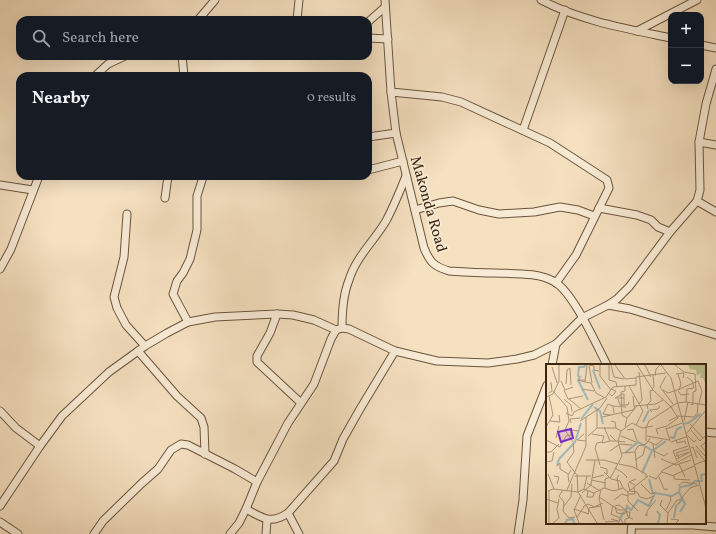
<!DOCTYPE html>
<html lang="en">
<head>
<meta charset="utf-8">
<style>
  :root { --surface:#171b24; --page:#242831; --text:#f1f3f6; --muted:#9ea1a6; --line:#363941 }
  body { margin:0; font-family:Vollkorn,serif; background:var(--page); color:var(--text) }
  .controls { position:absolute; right:12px; top:12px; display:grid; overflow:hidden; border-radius:8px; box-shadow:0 4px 16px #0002 }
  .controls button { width:36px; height:36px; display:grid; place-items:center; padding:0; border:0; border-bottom:1px solid var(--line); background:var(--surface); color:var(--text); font:20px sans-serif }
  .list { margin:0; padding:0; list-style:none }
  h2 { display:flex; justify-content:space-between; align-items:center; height:52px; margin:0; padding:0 16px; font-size:17px }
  h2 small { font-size:13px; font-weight:400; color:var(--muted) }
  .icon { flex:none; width:22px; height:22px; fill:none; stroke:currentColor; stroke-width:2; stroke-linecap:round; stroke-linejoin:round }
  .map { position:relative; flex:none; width:716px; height:534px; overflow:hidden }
  .search { position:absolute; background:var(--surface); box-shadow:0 4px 16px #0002; left:16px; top:16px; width:356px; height:44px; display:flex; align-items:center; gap:10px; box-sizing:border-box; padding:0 14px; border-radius:12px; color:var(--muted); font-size:15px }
  .panel { position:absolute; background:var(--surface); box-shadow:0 4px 16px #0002; left:16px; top:72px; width:356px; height:108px; border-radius:12px }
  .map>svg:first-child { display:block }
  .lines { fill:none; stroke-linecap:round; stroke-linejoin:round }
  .street-casing { stroke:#6a543b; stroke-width:9 }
  .street { stroke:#f8ebd6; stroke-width:7 }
  .labels { text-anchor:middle; stroke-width:3.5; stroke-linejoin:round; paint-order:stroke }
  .street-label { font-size:15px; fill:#3c260f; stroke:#f8ebd6 }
  .inset-river { fill:none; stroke:#a0bbbc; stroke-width:2 }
  .inset-road { fill:none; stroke:#ab9679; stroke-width:1 }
  .view { fill:#7b2cbf; fill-opacity:0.15; stroke:#7b2cbf; stroke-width:2 }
  .inset-edge { fill:none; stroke:#3c260f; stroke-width:2 }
</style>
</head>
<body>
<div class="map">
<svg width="716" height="534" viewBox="0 0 716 534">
  <rect width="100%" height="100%" fill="#f5e0c0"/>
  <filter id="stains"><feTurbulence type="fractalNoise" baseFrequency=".005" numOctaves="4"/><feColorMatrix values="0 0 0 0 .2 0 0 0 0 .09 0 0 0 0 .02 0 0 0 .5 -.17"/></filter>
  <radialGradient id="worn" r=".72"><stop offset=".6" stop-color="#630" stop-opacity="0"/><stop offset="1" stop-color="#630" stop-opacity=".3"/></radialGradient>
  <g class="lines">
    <g class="street-casing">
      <g id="street">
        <path d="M385,0L391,92L396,133L424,248C430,262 433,266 449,271C464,272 479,273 495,273C514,274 538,272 555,282C574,294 596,344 607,365"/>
        <path d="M541,0C581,21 628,29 671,38"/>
        <polyline points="198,20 215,0"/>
        <polyline points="297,20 299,0"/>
        <polyline points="368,22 385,7"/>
        <polyline points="637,31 697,0"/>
        <polyline points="368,38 388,39"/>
        <polyline points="701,45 716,48"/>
        <polyline points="182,56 184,76"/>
        <polyline points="95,76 108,64 125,56"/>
        <polyline points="391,92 442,97 461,102 550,143 607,180 609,188 576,255 556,283"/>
        <polyline points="523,130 565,10"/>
        <polyline points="368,137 396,133"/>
        <polyline points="699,142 716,145"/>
        <polyline points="368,170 403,161"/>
        <polyline points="0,185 33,190"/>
        <polyline points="165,198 168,176"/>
        <polyline points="697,201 716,212"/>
        <polyline points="599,208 637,215 651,220 658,227 670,232"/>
        <polyline points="415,210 439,203 453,201 479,210 499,214 534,212 560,207 578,210 594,216"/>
        <polyline points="127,214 124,257 114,297 117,308 126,325 145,346"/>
        <polyline points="0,269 11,249 39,176"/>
        <polyline points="608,305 630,309 716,335"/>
        <polyline points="277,314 270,333 257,356 257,362 301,403"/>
        <polyline points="188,322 173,294 177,281 183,273 190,259 197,230 197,196 203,177"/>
        <path d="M342,328C342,312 343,295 349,280C356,257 374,241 386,221C394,206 400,191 406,176"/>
        <polyline points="138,351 177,396 201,418 204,427 205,454"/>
        <polyline points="552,365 556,344"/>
        <polyline points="0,411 16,428 40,446"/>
        <polyline points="705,432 716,433"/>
        <polyline points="0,506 40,446 62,416 109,372 145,346 167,333 188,322 215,317 277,314 293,315 314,320 336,330"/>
        <path d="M246,509C263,518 270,525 288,513L334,461L343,439L360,409L395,351"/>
        <polyline points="288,513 299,534"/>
        <polyline points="0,522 18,534"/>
        <polyline points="632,525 693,525 716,527"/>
        <polyline points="94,534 103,521 142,483 158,469 171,450 181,444 188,445 235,469 257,482"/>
        <polyline points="230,534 239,523 246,509 257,482 288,423 314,384 331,339 336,330 342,328 349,329 395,351 437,361 488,363 517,359 534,355 556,344 582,318 608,305 617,299 629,287 670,232 697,201 700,190 699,142 706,104 716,69"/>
        <polyline points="266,534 267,520"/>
        <polyline points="518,534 523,500 527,436 547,385"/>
        <polyline points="631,534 632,523"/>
      </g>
    </g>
    <use href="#street" class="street"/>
  </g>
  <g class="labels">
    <g class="street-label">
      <text transform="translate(429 204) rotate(74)" y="5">Makonda Road</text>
    </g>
  </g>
  <g transform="translate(546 364)">
    <rect width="160" height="160" fill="#f5e0c0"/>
    <path d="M142,1H160V21L157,14H154L155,8L151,12L150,6L144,5Z" fill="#bec291"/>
    <path class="inset-river" d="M39,1L38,3H33L32,12L34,13L32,16L42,36M47,6L54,25M48,43L54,47L57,60M35,55L47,40M97,58L103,46M137,60L142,59L155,50M124,73L128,74L131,65L136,63M79,89L92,78L107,87M11,102L13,95L29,78L35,59M96,109L106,87L120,77M103,115L107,130M133,128L139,140L134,148M111,147L114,151L112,159M128,154L130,142L136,136M19,159L21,156L27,155L28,159M72,159L77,149L80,148L81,142L85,146L92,136L103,142L109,129L126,132L133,128L134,123L145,121L149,117H156L155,111L160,110"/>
    <path class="inset-road" d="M41,1L39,18L45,19L50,29L59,34L67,23L90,21V13L120,9M43,1L48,2V6L53,7M54,1V12L65,26M63,1V16L70,18L71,23M65,1L68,13L78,15M69,1L79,15L90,14M91,1L107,26L125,43L132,54L121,62L110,65L112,70M99,1L105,13M115,1L125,14L160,144M129,1L138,8L149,10L150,27L147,28V41L145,40M43,2L46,19M6,3L11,19M130,10L138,9L137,14M132,10L135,20L133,26M109,12L110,5L114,1M120,12L114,23L127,40M141,13L146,17L148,24L141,25M15,17L19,26L27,23M39,18L32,16H39M20,20L21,6L24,4L25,21M79,22V27L75,28L76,51L81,54M83,22L97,47L90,61M36,25L48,27M106,25L108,23L107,10M18,26L22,35L37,32M117,26L122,29L128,27M7,27L21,43L23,57L19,66L27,78M129,27L152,17L156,27L153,40M132,27L135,31L143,30M3,29L6,27L5,18M62,29L66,32L68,30L70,27L65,25M75,30H78V41M75,31L69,34H78M87,32L88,42L110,40L117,36M0,33L7,30L13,17V1M18,35L25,41L26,48M23,35L35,45M72,35L74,41H82L83,38M140,38L141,25M131,39L140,38L160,41M62,40L57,50L65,51M62,40L67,42L68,49M93,40L96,36L93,8M67,42L80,43M102,45L101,41L105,37L104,27L107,26M106,48L104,46L112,45L114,42M20,49L26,52L28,48L58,34M151,52L152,40M56,53L87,46L89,42M4,57L14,58L13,51M34,57L54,44L61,34M65,57L69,58L70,64L75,67M123,57L132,52L148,53L150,50M138,57L142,38M25,59L24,55L34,54M144,60L157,74M0,63L7,51L3,32M58,63L64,77H70M79,63L81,54L91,42M51,64H70M100,64L103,57L131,39M100,64V77M120,64L124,77M19,65L32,67M120,65L136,59M81,66L87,65L91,77M145,66L154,77L160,71M38,70L31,76L40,77M46,70L58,72M140,70L160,46M64,71L70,77L79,78M141,71L148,78L150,76M42,72L51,64V45M58,72L56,79L64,77M75,72L90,78M101,72L123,76M10,74L13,62M0,76L14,83L20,72L25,71V66M130,76L131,79L139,77L140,80M102,77L110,81L116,76M125,78L140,73M160,78L155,82L160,88M27,79L28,88L21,98L30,110M107,80L109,94M150,82L160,93M145,84L147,83L151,94M150,86L159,97M64,87L74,80L86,81M108,87L118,92L122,89M1,88H5L13,80M76,89L89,88M130,92L144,88M133,94L130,89L143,85M115,95L130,101L145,96M131,95L142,89M40,96H58M58,96L72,100M89,96L97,91L99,83M131,97L127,87L142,82M0,98L6,97L8,88M73,100L87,103L100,110V113M133,100L139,113M54,101L49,84L51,79L56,78M148,101L158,97L160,99M11,102L14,99V105L22,110M54,103L61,105V110M69,104L77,109L81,113L80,114M91,105L89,87L92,82L100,80L104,74M117,106L145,91M58,108L65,115L74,117L77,124M116,108L128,112M2,110L8,125M31,110L32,128M8,112L13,113L11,120M29,112H45M103,112L110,115L117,106M113,113L118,125L121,126V124M46,114L58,111M45,116L60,119M144,116L128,115V111L148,102M23,118L22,111L25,106M41,119L54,127M82,119L84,127L91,128L94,133L101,135L108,132M95,120L105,130L110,128M89,121L83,118L90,115M132,122L137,118L151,120M59,124V115L65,113L76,92L72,77L75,67L86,59L96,64L107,62M38,125L41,112M73,125L71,114L73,111M17,126L13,132L18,138L17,147L23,154L29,153M21,126L40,82V53M55,126L53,134L58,156M2,127L7,125L32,128L38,125L48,129L58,124L68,127L77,124L82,128L102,112M3,127V159M42,127L41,133H47L48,129M32,128L51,159M82,128V137L92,147M36,129L45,121L49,96M83,130H89L88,124M53,133L73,146H80L82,153L87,155M0,135L12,139M68,136L76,130L82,132M116,136L114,141L122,149M18,142L25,133L26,120M67,142L65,150L74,154L77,159M69,142L73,141L80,146M37,143L42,140L48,143L57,139M69,143L71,149L79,150M28,145L43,150M120,146L125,136L124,132M42,150L43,144L55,142M99,150L101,152V147L110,136M31,153L38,143M125,155L133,156L130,159M59,158L72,157L65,155M7,159L13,154L11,145L13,135M33,159L28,146L35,131M79,159V155L83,154L84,148H81M121,159L122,149L131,136H134L144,124L153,121"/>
    <path class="view" d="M25,65L27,74L15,78L12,68Z"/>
    <rect width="160" height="160" class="inset-edge"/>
  </g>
  <rect width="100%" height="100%" filter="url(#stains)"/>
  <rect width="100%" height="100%" fill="url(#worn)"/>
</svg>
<div class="controls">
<button>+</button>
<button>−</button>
</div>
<div class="search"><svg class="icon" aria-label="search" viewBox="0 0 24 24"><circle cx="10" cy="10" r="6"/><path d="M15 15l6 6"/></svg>Search here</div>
<section class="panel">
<h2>Nearby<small>0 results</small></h2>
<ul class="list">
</ul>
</section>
</div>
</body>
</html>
